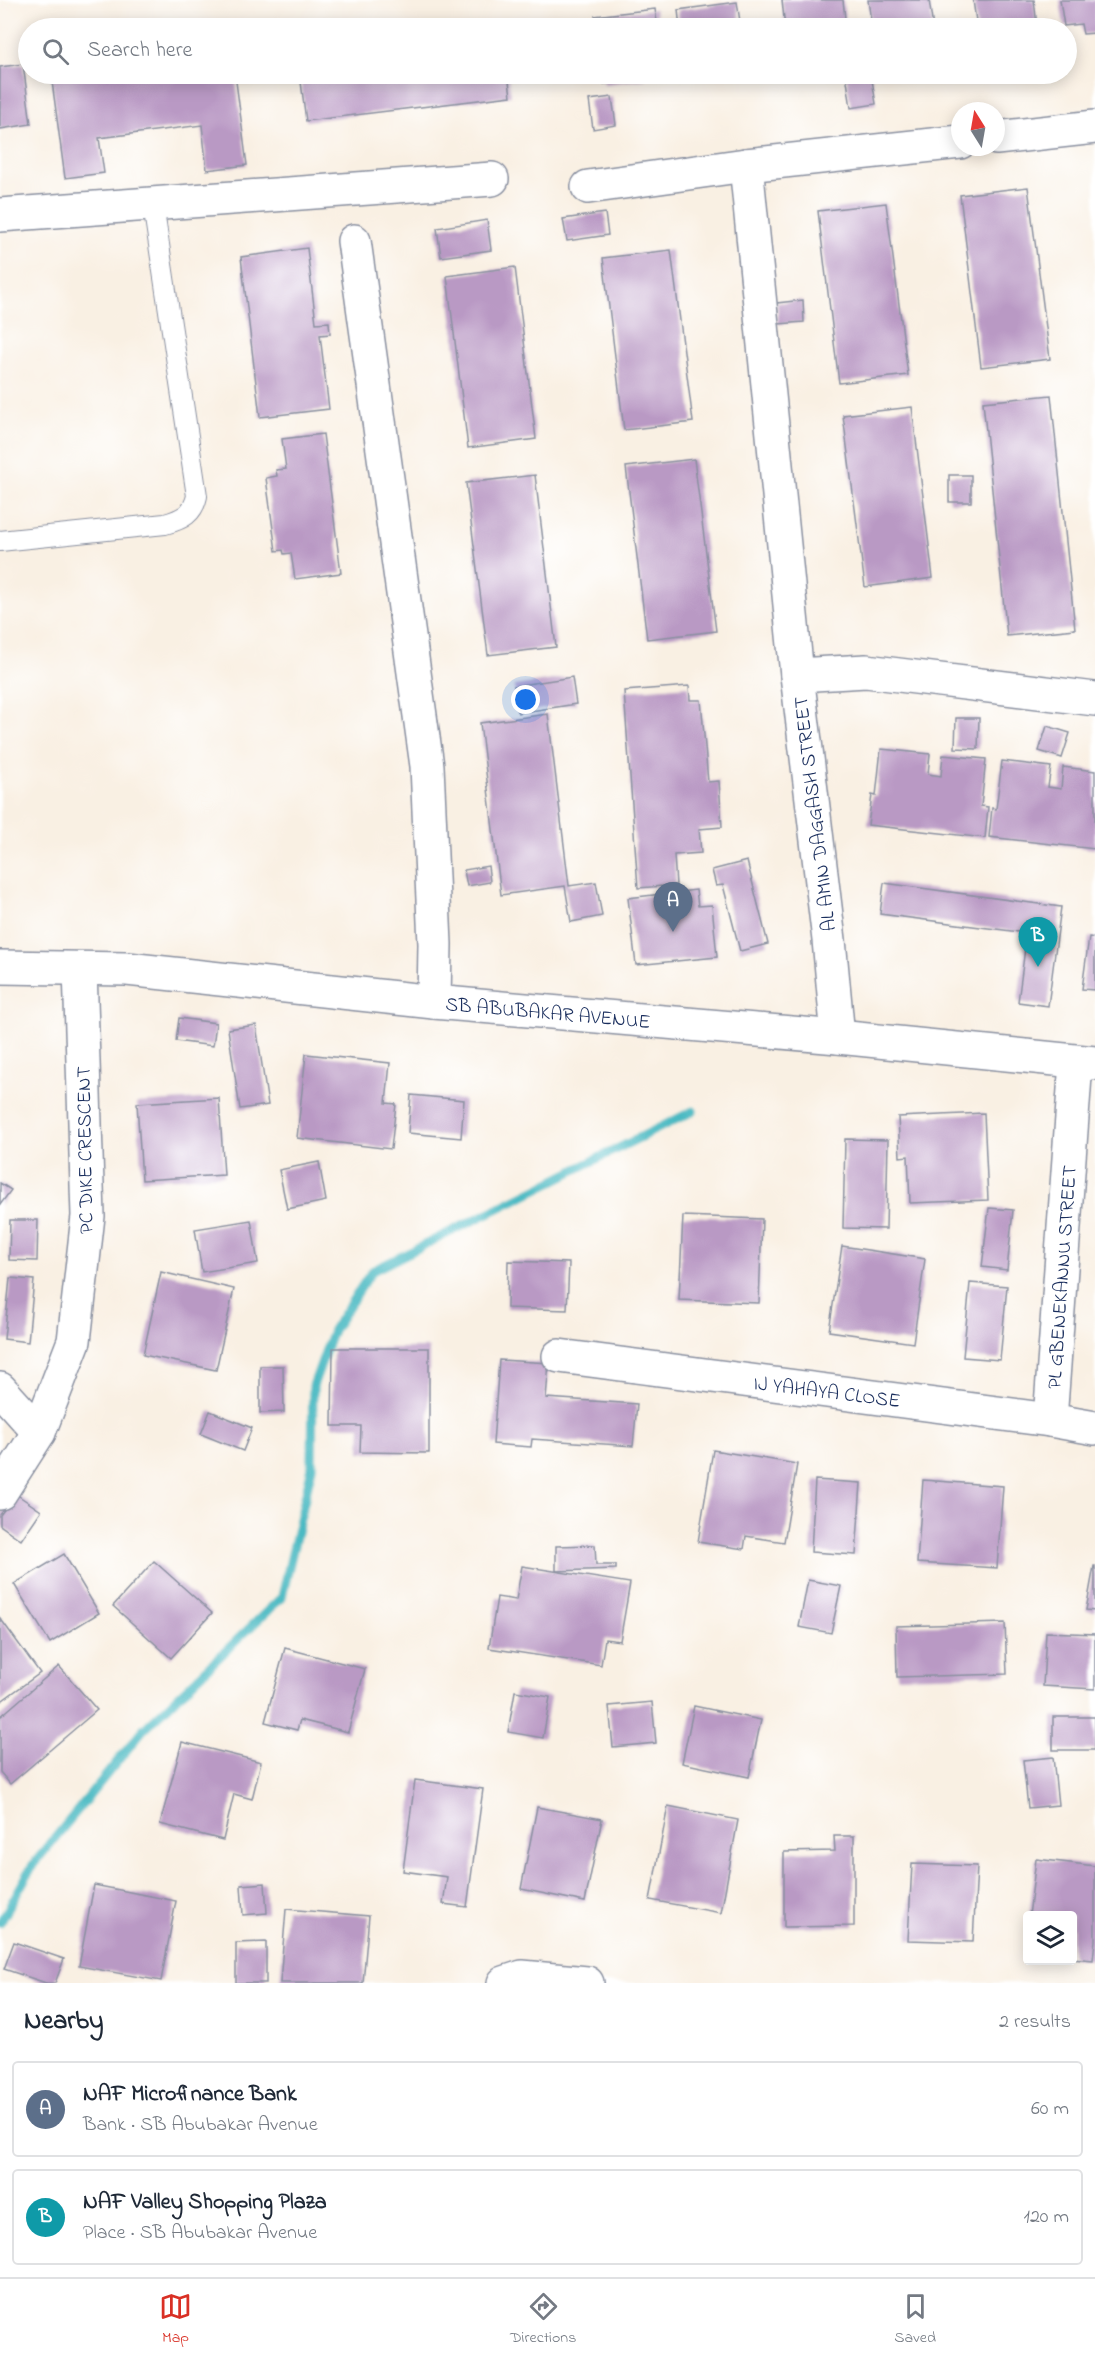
<!DOCTYPE html>
<html lang="en">
<head>
<meta charset="utf-8">
<style>
  :root { --surface:#fff; --page:#f6f6f7; --text:#1f2937; --muted:#747a83; --line:#e0e1e3; --accent:#d93025 }
  body { margin:0; font-family:"Indie Flower",sans-serif; background:var(--page); color:var(--text) }
  .controls { position:absolute; right:18px; bottom:18px; display:grid; overflow:hidden; border-radius:6px; box-shadow:0 3px 15px #0003 }
  .controls button { width:54px; height:54px; display:grid; place-items:center; padding:0; border:0; border-bottom:2px solid var(--line); background:var(--surface); color:var(--text); font:30px sans-serif }
  .compass { position:absolute; left:951px; top:102px; width:54px; height:54px; border-radius:50%; background:var(--surface); box-shadow:0 3px 15px #0003; rotate:349deg }
  .you { position:absolute; left:526px; top:700px; width:21px; height:21px; margin:-15px; border:4px solid #fff; border-radius:50%; background:#1a73e8; box-shadow:0 0 0 9px #1a73e833 }
  .badge { display:grid; place-items:center; width:39px; height:39px; border-radius:50%; background:var(--accent); color:#fff; font-size:20px; font-weight:700 }
  .pin { position:absolute; translate:-50% -50px; filter:drop-shadow(0 2px 3px #0008) }
  .pin::after { content:''; position:absolute; top:32px; width:21px; height:18px; background:inherit; clip-path:polygon(0 0,100% 0,50% 100%) }
  .list { margin:0; padding:0; list-style:none }
  h2 { display:flex; justify-content:space-between; align-items:center; height:78px; margin:0; padding:0 24px; font-size:26px }
  h2 small { font-size:20px; font-weight:400; color:var(--muted) }
  .list li { display:grid; grid-template-columns:39px 1fr auto; gap:18px; align-items:center; box-sizing:border-box; height:96px; margin:0 12px 12px; padding:0 12px; border:2px solid var(--line); border-radius:6px }
  .list b { display:block; font-size:22px; white-space:nowrap }
  .list p { margin:0; font-size:20px; white-space:nowrap; color:var(--muted) }
  .list em { font-size:20px; font-style:normal; color:var(--muted) }
  .icon { flex:none; width:33px; height:33px; fill:none; stroke:currentColor; stroke-width:2; stroke-linecap:round; stroke-linejoin:round }
  .map { position:relative; flex:none; width:1095px; height:1983px; overflow:hidden }
  .search { position:absolute; background:var(--surface); box-shadow:0 3px 15px #0003; left:18px; right:18px; top:18px; height:66px; display:flex; align-items:center; gap:15px; box-sizing:border-box; padding:0 21px; border-radius:33px; color:var(--muted); font-size:22px }
  .sheet { height:294px; background:var(--surface) }
  nav { display:flex; justify-content:space-around; align-items:center; box-sizing:border-box; height:84px; border-top:2px solid var(--line); background:var(--surface); font-size:16px; color:var(--muted) }
  nav a { display:grid; justify-items:center; gap:3px }
  nav .on { color:var(--accent) }
  .map>svg:first-child { display:block }
  .lines { fill:none; stroke-linecap:round; stroke-linejoin:round }
  .stream { stroke:#4ab9c2; stroke-width:9 }
  .building { fill:#b999c4 }
  .lane-casing { stroke:#8a90a0; stroke-width:22 }
  .street-casing { stroke:#8a90a0; stroke-width:36 }
  .lane { stroke:#fff; stroke-width:20 }
  .street { stroke:#fff; stroke-width:33 }
  .labels { text-anchor:middle; stroke-width:4.5; stroke-linejoin:round; paint-order:stroke }
  .street-label { font-size:20px; fill:#1b2f5e; stroke:#fff }
</style>
</head>
<body>
<div class="map">
<svg width="1095" height="1983" viewBox="0 0 1095 1983">
  <rect width="100%" height="100%" fill="#fff"/>
  <filter id="ink" filterUnits="userSpaceOnUse"><feTurbulence type="fractalNoise" baseFrequency=".0167" numOctaves="2"/><feDisplacementMap in="SourceGraphic" scale="12" xChannelSelector="R" yChannelSelector="G"/><feConvolveMatrix kernelMatrix="1 2 1 2 8 2 1 2 1" color-interpolation-filters="sRGB"/></filter>
  <filter id="wash" filterUnits="userSpaceOnUse"><feTurbulence type="fractalNoise" baseFrequency=".008" numOctaves="4" result="noise"/><feDisplacementMap in="SourceGraphic" scale="24" xChannelSelector="R" yChannelSelector="G"/><feGaussianBlur stdDeviation="1.35" result="paint"/><feColorMatrix in="noise" values="0 0 0 0 0 0 0 0 0 0 0 0 0 0 0 0 0 1.4 0 .05"/><feComposite in="paint" operator="in"/></filter>
  <g filter="url(#wash)">
    <rect width="100%" height="100%" fill="#f9f0e3"/>
    <g class="lines">
      <polyline class="stream" points="0,1923 33,1865 143,1730 282,1597 312,1467 313,1386 333,1330 372,1271 693,1111"/>
    </g>
    <g id="blocks">
      <g class="building">
        <polygon points="782,0 843,0 846,28 785,28"/>
        <polygon points="868,0 929,0 933,28 872,28"/>
        <polygon points="973,0 1034,0 1037,26 977,28"/>
        <polygon points="1060,0 1095,0 1095,33 1083,34 1081,24 1064,26"/>
        <polygon points="737,2 741,28 680,28 678,10"/>
        <polygon points="655,9 658,28 597,28 595,16"/>
        <polygon points="23,64 31,124 0,129 0,67"/>
        <polygon points="51,74 235,74 247,165 207,170 202,125 99,138 104,173 65,178"/>
        <polygon points="300,74 508,74 511,96 306,121"/>
        <polygon points="602,74 645,74 646,79 604,84"/>
        <polygon points="846,74 871,74 876,104 851,108"/>
        <polygon points="612,97 616,125 593,129 589,100"/>
        <polygon points="1028,187 1050,359 981,367 960,195"/>
        <polygon points="886,203 908,375 839,383 818,211"/>
        <polygon points="605,213 608,235 567,241 563,219"/>
        <polygon points="487,220 491,250 441,257 437,228"/>
        <polygon points="307,248 316,323 329,322 330,334 320,335 329,409 260,417 241,257"/>
        <polygon points="671,250 693,422 624,430 603,258"/>
        <polygon points="515,267 536,439 468,448 447,276"/>
        <polygon points="803,300 804,322 778,324 777,303"/>
        <polygon points="1051,395 1075,629 1007,636 983,402"/>
        <polygon points="912,407 933,578 865,587 843,415"/>
        <polygon points="323,434 341,573 295,579 291,553 284,554 283,550 276,551 266,478 277,476 276,470 286,469 282,439"/>
        <polygon points="694,459 716,631 647,639 626,467"/>
        <polygon points="535,475 556,647 488,655 466,483"/>
        <rect x="949" y="475" width="22" height="27"/>
        <polygon points="572,677 576,704 518,713 514,686"/>
        <polygon points="689,686 690,700 701,700 708,782 719,781 722,827 699,829 701,853 674,855 676,885 638,888 624,691"/>
        <polygon points="548,714 569,886 596,882 602,916 571,922 565,886 501,895 480,723"/>
        <polygon points="956,718 979,718 978,749 955,748"/>
        <polygon points="1047,726 1070,733 1062,758 1039,751"/>
        <polygon points="881,749 930,754 928,774 941,776 943,755 986,759 981,806 988,807 985,838 868,825 872,795 876,796"/>
        <polygon points="1002,761 1051,767 1048,787 1061,789 1063,767 1095,771 1095,849 989,837 992,808 996,809"/>
        <polygon points="747,861 768,944 740,951 723,885 716,886 712,870"/>
        <polygon points="488,866 490,882 467,886 464,870"/>
        <polygon points="884,883 1061,907 1048,1006 1018,1002 1027,933 880,914"/>
        <polygon points="696,890 698,906 712,905 717,957 636,965 628,898"/>
        <polygon points="1089,937 1095,938 1095,990 1082,989"/>
        <polygon points="179,1018 216,1023 213,1046 176,1041"/>
        <polygon points="256,1025 268,1105 240,1109 228,1029"/>
        <polygon points="306,1054 390,1063 386,1103 396,1104 391,1149 297,1138"/>
        <polygon points="411,1095 464,1100 461,1138 408,1133"/>
        <polygon points="219,1098 224,1175 142,1180 137,1103"/>
        <polygon points="984,1113 988,1200 910,1203 908,1156 900,1157 898,1117"/>
        <polygon points="845,1139 888,1140 886,1229 843,1228"/>
        <polygon points="319,1162 326,1201 287,1209 279,1170"/>
        <polygon points="0,1183 11,1190 0,1205"/>
        <polygon points="989,1208 1013,1210 1007,1270 982,1267"/>
        <polygon points="683,1216 762,1219 759,1303 679,1300"/>
        <polygon points="10,1220 38,1220 37,1261 9,1260"/>
        <polygon points="251,1220 258,1263 202,1272 195,1229"/>
        <polygon points="842,1246 925,1259 913,1343 829,1331"/>
        <polygon points="508,1261 569,1263 567,1310 507,1308"/>
        <polygon points="161,1272 234,1289 216,1370 143,1355"/>
        <polygon points="10,1278 34,1280 28,1342 4,1339"/>
        <polygon points="970,1283 1007,1286 1000,1360 963,1357"/>
        <polygon points="333,1348 429,1348 429,1453 360,1452 361,1426 332,1426"/>
        <polygon points="499,1360 549,1363 546,1398 637,1404 633,1446 532,1439 531,1447 493,1444"/>
        <polygon points="260,1366 283,1366 284,1412 260,1413"/>
        <polygon points="210,1411 252,1428 243,1451 201,1434"/>
        <polygon points="713,1450 797,1464 784,1542 746,1536 744,1549 698,1542"/>
        <polygon points="815,1480 861,1483 856,1555 811,1552"/>
        <polygon points="923,1480 1003,1486 997,1568 917,1563"/>
        <polygon points="16,1494 41,1511 21,1540 0,1525 0,1515"/>
        <polygon points="595,1545 596,1565 616,1565 616,1569 556,1571 556,1546"/>
        <polygon points="64,1554 99,1613 50,1643 14,1584"/>
        <polygon points="154,1561 212,1613 171,1658 113,1606"/>
        <polygon points="522,1566 630,1583 620,1641 605,1639 601,1665 489,1648 497,1597 516,1600"/>
        <polygon points="1094,1566 1095,1566 1095,1611 1086,1610"/>
        <polygon points="808,1580 841,1586 831,1633 799,1627"/>
        <polygon points="0,1618 40,1673 0,1702"/>
        <polygon points="1005,1623 1007,1674 897,1677 896,1626"/>
        <polygon points="1046,1632 1095,1634 1095,1689 1043,1686"/>
        <polygon points="285,1648 365,1669 348,1732 300,1720 297,1730 265,1722"/>
        <polygon points="59,1666 97,1710 10,1784 0,1772 0,1717"/>
        <polygon points="515,1691 550,1697 543,1738 508,1732"/>
        <polygon points="652,1702 656,1743 613,1747 609,1706"/>
        <polygon points="694,1706 761,1720 749,1777 682,1763"/>
        <rect x="1053" y="1717" width="42" height="33"/>
        <polygon points="182,1742 261,1762 252,1799 234,1794 223,1840 160,1824"/>
        <polygon points="1053,1757 1058,1805 1028,1808 1023,1760"/>
        <polygon points="415,1780 483,1789 467,1907 443,1904 447,1877 403,1871"/>
        <polygon points="668,1806 738,1820 721,1913 650,1900"/>
        <polygon points="537,1807 602,1819 585,1902 521,1889"/>
        <polygon points="834,1836 854,1836 854,1926 784,1927 784,1852 835,1851"/>
        <polygon points="1036,1859 1095,1866 1095,1940 1093,1960 1072,1958 1072,1916 1029,1916"/>
        <polygon points="912,1864 977,1866 973,1942 908,1940"/>
        <polygon points="265,1883 267,1913 243,1915 241,1885"/>
        <polygon points="94,1885 176,1901 161,1981 79,1966"/>
        <polygon points="286,1909 369,1916 363,1983 280,1983"/>
        <polygon points="14,1942 64,1959 55,1983 46,1983 4,1969"/>
        <polygon points="266,1942 266,1983 236,1983 236,1943"/>
      </g>
    </g>
  </g>
  <g filter="url(#ink)">
    <use href="#blocks" fill-opacity="0" stroke="#8a90a0" stroke-width="1.5"/>
    <g class="lines">
      <g class="lane-casing">
        <path id="lane" d="M0,541L165,524C183,519 193,514 197,496L153,205"/>
      </g>
      <g class="street-casing">
        <g id="street">
          <polyline points="996,138 1095,127"/>
          <polyline points="746,165 797,675"/>
          <polyline points="588,187 746,165 960,142"/>
          <polyline points="0,215 492,179"/>
          <polyline points="354,241 427,766 435,944 434,1002"/>
          <polyline points="0,967 127,969 434,1002 838,1037 1095,1063"/>
          <polyline points="838,1037 829,940 797,675 866,671 1095,699"/>
          <polyline points="559,1356 1050,1420 1095,1428"/>
          <polyline points="0,1389 39,1432"/>
          <polyline points="1050,1420 1076,1062"/>
          <polyline points="0,1493 39,1432 74,1341 88,1216 80,969"/>
          <polyline points="504,1983 522,1977 587,1983"/>
        </g>
      </g>
      <use href="#lane" class="lane"/>
      <use href="#street" class="street"/>
    </g>
  </g>
  <g class="labels">
    <g class="street-label">
      <text transform="translate(814 814) rotate(-97)" y="7">AL AMIN DAGGASH STREET</text>
      <text transform="translate(548 1012) rotate(5)" y="7">SB ABUBAKAR AVENUE</text>
      <text transform="translate(84 1150) rotate(-91)" y="7">PC DIKE CRESCENT</text>
      <text transform="translate(1061 1277) rotate(-86)" y="7">PL GBENEKANNU STREET</text>
      <text transform="translate(827 1391) rotate(7)" y="7">IJ YAHAYA CLOSE</text>
    </g>
  </g>
</svg>
<div class="controls">
<button><svg class="icon" aria-label="layers" viewBox="0 0 24 24"><path d="M12 4l9 5-9 5-9-5zM3 14l9 5 9-5"/></svg></button>
</div>
<svg class="compass" viewBox="-18 -18 36 36"><path d="M0-13l5 13h-10z" fill="#e53935"/><path d="M0 13l5-13h-10z" fill="#747a83"/></svg>
<div class="you"></div>
<div class="pin badge" style="left:673px;top:932px;background:#5c6f8a">A</div>
<div class="pin badge" style="left:1038px;top:967px;background:#0f9aa8">B</div>
<div class="search"><svg class="icon" aria-label="search" viewBox="0 0 24 24"><circle cx="10" cy="10" r="6"/><path d="M15 15l6 6"/></svg>Search here</div>
</div>
<section class="sheet">
<h2>Nearby<small>2 results</small></h2>
<ul class="list">
<li><span class="badge" style="background:#5c6f8a">A</span><div><b>NAF Microfinance Bank</b><p>Bank · SB Abubakar Avenue</p></div><em>60 m</em></li>
<li><span class="badge" style="background:#0f9aa8">B</span><div><b>NAF Valley Shopping Plaza</b><p>Place · SB Abubakar Avenue</p></div><em>120 m</em></li>
</ul>
</section>
<nav>
<a class="on"><svg class="icon" aria-label="map" viewBox="0 0 24 24"><path d="M3 6l6-2 6 2 6-2v14l-6 2-6-2-6 2zM9 4v14M15 6v14"/></svg>Map</a>
<a><svg class="icon" aria-label="directions" viewBox="0 0 24 24"><path d="M12 3l9 9-9 9-9-9zM9 14v-3h6M13 9l2 2-2 2"/></svg>Directions</a>
<a><svg class="icon" aria-label="saved" viewBox="0 0 24 24"><path d="M7 4h10v16l-5-4-5 4z"/></svg>Saved</a>
</nav>
</body>
</html>
